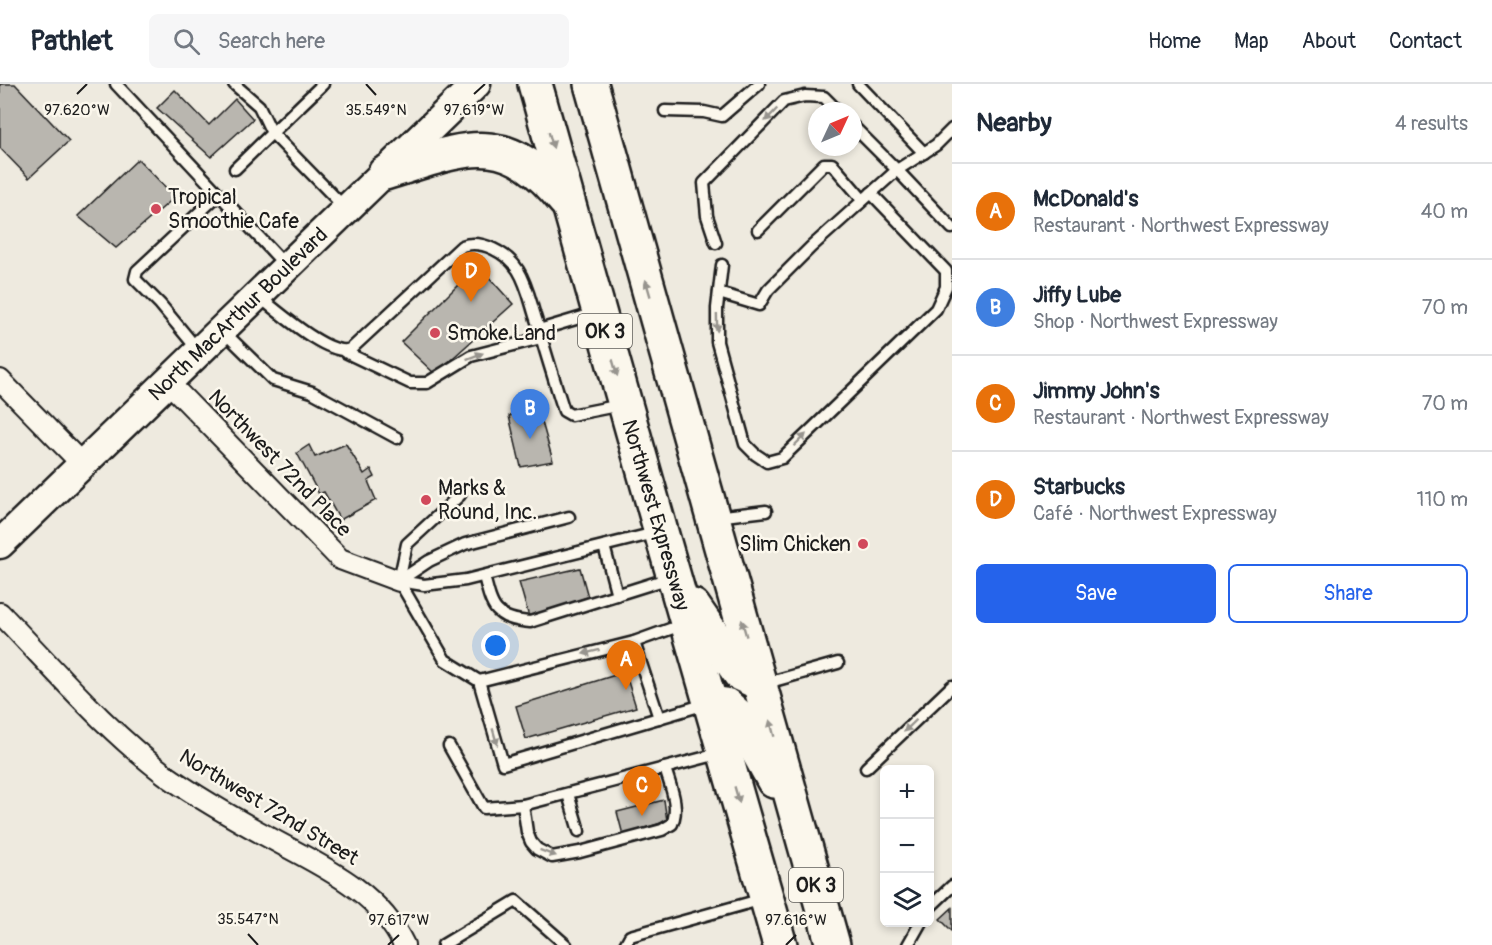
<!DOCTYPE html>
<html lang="en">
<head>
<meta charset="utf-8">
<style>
  :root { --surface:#fff; --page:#f6f6f7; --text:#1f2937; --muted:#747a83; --line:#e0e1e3; --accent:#2563eb }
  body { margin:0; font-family:Pangolin,sans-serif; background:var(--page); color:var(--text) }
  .controls { position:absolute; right:18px; bottom:18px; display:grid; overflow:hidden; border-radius:9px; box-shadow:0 3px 9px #0003 }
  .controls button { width:54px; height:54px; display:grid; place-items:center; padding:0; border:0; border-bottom:2px solid var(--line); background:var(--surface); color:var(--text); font:30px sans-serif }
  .compass { position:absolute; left:808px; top:18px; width:54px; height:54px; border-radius:50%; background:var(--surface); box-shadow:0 3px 9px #0003; rotate:46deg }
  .you { position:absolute; left:496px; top:562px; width:21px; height:21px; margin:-15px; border:4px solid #fff; border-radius:50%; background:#1a73e8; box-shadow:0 0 0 9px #1a73e833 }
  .badge { display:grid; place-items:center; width:39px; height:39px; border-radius:50%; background:var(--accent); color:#fff; font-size:20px; font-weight:700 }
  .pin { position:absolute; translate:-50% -50px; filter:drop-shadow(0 2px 3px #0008) }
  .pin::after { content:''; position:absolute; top:32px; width:21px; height:18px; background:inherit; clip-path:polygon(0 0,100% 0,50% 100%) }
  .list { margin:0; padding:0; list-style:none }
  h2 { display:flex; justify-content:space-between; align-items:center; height:78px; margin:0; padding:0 24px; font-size:26px }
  h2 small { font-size:20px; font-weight:400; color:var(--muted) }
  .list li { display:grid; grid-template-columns:39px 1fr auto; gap:18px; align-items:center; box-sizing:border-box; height:96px; padding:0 24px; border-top:2px solid var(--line) }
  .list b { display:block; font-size:22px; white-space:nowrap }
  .list p { margin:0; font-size:20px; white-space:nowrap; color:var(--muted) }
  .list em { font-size:20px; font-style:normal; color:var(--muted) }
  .actions { display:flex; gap:12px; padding:18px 24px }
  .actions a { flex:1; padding:14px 0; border:2px solid var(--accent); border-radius:9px; text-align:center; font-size:21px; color:var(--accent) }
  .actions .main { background:var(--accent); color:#fff }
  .icon { flex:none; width:33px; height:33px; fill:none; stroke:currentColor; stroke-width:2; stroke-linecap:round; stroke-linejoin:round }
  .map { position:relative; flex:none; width:952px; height:861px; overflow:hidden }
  header { display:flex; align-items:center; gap:36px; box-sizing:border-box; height:84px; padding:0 30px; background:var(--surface); border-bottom:2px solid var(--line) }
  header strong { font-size:28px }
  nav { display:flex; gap:33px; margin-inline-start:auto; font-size:21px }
  .search { width:420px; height:54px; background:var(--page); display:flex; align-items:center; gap:15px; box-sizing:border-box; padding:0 21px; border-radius:9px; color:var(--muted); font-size:22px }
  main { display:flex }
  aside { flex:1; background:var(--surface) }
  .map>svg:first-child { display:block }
  .building { fill:#b9b6af; stroke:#1c1c1c; stroke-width:1.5 }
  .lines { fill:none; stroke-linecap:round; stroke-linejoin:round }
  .service-casing { stroke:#1c1c1c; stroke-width:15 }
  .minor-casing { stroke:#1c1c1c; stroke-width:24 }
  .secondary-casing { stroke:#1c1c1c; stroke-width:33 }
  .trunk-casing { stroke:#1c1c1c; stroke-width:38 }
  .service { stroke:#fbf7ec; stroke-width:10 }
  .minor { stroke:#fbf7ec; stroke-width:20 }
  .secondary { stroke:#fbf7ec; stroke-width:28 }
  .trunk { stroke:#fbf7ec; stroke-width:33 }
  .oneway { fill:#97948e }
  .ticks { fill:none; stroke:#1c1c1c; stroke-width:2 }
  .poi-dot { fill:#d1495b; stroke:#fbf7ec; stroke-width:2 }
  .labels { text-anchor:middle; stroke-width:5; stroke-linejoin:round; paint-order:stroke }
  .shield { fill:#fbf7ec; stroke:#5f5e5a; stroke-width:1.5 }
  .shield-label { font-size:20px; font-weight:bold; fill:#1c1c1c }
  .poi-label { font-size:21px; fill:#1c1c1c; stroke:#fbf7ec; text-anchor:start }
  .street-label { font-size:21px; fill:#1c1c1c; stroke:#fbf7ec }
  .ticks-label { font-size:15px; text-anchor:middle; fill:#1c1c1c; stroke:#fbf7ec; stroke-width:5; stroke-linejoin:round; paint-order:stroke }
</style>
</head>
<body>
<header>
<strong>Pathlet</strong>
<div class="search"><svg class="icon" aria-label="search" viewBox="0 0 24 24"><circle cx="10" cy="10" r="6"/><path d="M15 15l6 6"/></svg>Search here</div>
<nav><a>Home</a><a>Map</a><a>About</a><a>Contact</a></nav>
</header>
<main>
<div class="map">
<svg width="952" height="861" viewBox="0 0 952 861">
  <rect width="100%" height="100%" fill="#eeeadf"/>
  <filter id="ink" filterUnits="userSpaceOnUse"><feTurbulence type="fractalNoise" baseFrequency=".0167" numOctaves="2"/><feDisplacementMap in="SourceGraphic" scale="12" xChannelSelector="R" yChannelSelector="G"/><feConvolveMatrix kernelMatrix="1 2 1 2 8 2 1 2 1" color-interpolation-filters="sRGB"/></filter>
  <g filter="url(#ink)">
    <g class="building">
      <polygon points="0,0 15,0 69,57 29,94 0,64"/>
      <polygon points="175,6 209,41 235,15 253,35 211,73 157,24"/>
      <polygon points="138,75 175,113 116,164 78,132"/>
      <polygon points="478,181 513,220 435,290 401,258"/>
      <polygon points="538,324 553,377 521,383 509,332"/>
      <polygon points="346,360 364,390 371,385 375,393 368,397 376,416 340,436 324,408 319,410 297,369 309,361 315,373"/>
      <polygon points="580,484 588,513 529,533 519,498"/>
      <polygon points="625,588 636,623 526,655 516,622"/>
      <polygon points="664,716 667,737 623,751 617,728"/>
      <polygon points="952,824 952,847 940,835"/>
    </g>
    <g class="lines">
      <g class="service-casing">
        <g id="service">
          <polyline points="116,0 287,183"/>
          <polyline points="234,0 259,22 272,49 235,85"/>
          <polyline points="323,0 272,49 346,125"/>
          <polyline points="858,0 924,69"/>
          <polyline points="665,27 704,28 722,32 759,0"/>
          <polyline points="853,42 897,86 952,144"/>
          <polyline points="758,146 824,80 832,80 863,116"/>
          <polyline points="716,159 707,132 704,99 784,17 805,12 824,13 838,27"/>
          <polyline points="722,181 717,224 717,258 745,360 755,370 767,378 782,374 936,225 946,203 946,187 871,109"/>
          <polyline points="719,209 759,221 768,206 811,163 897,86 936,61 952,45"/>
          <path d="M258,212C277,226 329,274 351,265L462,162C482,155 507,169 518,186C528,202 531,221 537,238C545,268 555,298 564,327L571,331L621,321"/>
          <polyline points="222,246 273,296 312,308 397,354"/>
          <polyline points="539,246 596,229"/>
          <polyline points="198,266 160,220 135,195 137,187 219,110"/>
          <polyline points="345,268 410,299 427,299 471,272 541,254"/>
          <polyline points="460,411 407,460 399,497 445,576 479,597 503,680 706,620"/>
          <polyline points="716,433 766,427"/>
          <polyline points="604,462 617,511"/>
          <path d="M484,492C492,524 494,535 530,538L670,494"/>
          <polyline points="399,497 424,501 466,496 659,448"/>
          <polyline points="399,497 429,477 465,460 569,433"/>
          <polyline points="634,558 659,634"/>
          <polyline points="479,597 634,558 684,540"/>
          <polyline points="763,600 838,579"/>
          <polyline points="449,662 484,724 523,721 722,669"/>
          <polyline points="866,684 952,602"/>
          <polyline points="568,710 579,747"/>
          <path d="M523,721L527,748L531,758L537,765L552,773L580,768L662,746L672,740C680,722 670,702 665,684"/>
          <polyline points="930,823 952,802"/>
          <polyline points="443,861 516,817 566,861"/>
          <polyline points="625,861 630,852 763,815"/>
          <polyline points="908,861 921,838"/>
        </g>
      </g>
      <g class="minor-casing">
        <g id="minor">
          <polyline points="0,296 82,380"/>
          <polyline points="168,298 340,475 399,497"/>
          <path d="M0,529C54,585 107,648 170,694C202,716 237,736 272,755C321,782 378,806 404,861"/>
        </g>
      </g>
      <g class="secondary-casing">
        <polyline id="secondary" points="0,460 476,0"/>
      </g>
      <g class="trunk-casing">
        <g id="trunk">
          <polyline points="535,0 661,448 780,861"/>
          <polyline points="591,0 833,861"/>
          <path d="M385,89C464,65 504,41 565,117"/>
          <polyline points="693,522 740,590 761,600"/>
          <polyline points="711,619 726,621 743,636 747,648 774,697"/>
        </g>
      </g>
      <use href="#service" class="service"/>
      <use href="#minor" class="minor"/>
      <use href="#secondary" class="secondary"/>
      <use href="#trunk" class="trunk"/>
    </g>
    <defs><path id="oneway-solid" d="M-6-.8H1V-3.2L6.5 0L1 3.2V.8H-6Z" transform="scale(1.5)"/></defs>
    <g class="oneway">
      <use href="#oneway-solid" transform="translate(771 31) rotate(134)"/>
      <use href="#oneway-solid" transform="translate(551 56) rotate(74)"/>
      <use href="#oneway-solid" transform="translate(648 204) rotate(-106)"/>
      <use href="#oneway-solid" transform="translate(717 239) rotate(89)"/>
      <use href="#oneway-solid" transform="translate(475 272) rotate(-20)"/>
      <use href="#oneway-solid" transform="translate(615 284) rotate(74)"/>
      <use href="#oneway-solid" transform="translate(800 356) rotate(-44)"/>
      <use href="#oneway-solid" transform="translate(744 544) rotate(-106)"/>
      <use href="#oneway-solid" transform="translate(591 568) rotate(166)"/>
      <use href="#oneway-solid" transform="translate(910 642) rotate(136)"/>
      <use href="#oneway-solid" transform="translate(772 644) rotate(-105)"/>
      <use href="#oneway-solid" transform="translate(495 653) rotate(74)"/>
      <use href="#oneway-solid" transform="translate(737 711) rotate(74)"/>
      <use href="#oneway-solid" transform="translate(548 769) rotate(20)"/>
    </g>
  </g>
  <path class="ticks" d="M366,0L376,11M77,10L87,0M474,10L485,0M248,850L258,861M388,861L399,851M786,861L796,851"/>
  <g class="poi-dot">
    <circle cx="156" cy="125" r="6"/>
    <circle cx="435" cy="249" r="6"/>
    <circle cx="426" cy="416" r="6"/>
    <circle cx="863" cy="460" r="6"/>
  </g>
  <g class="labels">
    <g class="shield">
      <rect x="578" y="230" width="54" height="34" rx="4.5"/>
      <rect x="789" y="784" width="54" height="34" rx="4.5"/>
    </g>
    <g class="shield-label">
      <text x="605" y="254">OK 3</text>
      <text x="816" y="808">OK 3</text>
    </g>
    <g class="poi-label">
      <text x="168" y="120">Tropical<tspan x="168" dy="24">Smoothie Cafe</tspan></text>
      <text x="447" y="256">Smoke Land</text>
      <text x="438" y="411">Marks &amp;<tspan x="438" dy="24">Round, Inc.</tspan></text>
      <text x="851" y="467" text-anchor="end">Slim Chicken</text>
    </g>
    <g class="street-label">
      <text transform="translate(238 230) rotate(-44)" y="7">North MacArthur Boulevard</text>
      <text transform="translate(280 379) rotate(46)" y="7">Northwest 72nd Place</text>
      <text transform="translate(656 431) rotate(74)" y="7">Northwest Expressway</text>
      <text transform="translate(269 723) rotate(31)" y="7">Northwest 72nd Street</text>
    </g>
  </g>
  <g class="ticks-label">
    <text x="77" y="31">97.620°W</text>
    <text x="474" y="31">97.619°W</text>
    <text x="376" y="31">35.549°N</text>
    <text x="248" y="840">35.547°N</text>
    <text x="399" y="841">97.617°W</text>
    <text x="796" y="841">97.616°W</text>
  </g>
</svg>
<div class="controls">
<button>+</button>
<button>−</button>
<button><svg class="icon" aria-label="layers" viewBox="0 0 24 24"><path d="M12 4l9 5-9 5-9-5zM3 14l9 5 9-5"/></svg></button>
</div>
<svg class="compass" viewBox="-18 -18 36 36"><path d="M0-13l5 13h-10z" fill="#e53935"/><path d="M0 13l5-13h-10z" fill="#747a83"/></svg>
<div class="you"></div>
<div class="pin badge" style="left:626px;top:606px;background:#e8710a">A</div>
<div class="pin badge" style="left:530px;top:355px;background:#3f7fe0">B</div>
<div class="pin badge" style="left:642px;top:732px;background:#e8710a">C</div>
<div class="pin badge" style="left:471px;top:218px;background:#e8710a">D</div>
</div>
<aside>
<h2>Nearby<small>4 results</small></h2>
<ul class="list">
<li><span class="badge" style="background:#e8710a">A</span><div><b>McDonald's</b><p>Restaurant · Northwest Expressway</p></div><em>40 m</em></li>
<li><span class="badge" style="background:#3f7fe0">B</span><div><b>Jiffy Lube</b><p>Shop · Northwest Expressway</p></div><em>70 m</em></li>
<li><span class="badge" style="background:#e8710a">C</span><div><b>Jimmy John's</b><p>Restaurant · Northwest Expressway</p></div><em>70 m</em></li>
<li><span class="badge" style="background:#e8710a">D</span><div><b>Starbucks</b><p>Café · Northwest Expressway</p></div><em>110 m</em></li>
</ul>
<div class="actions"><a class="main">Save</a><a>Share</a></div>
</aside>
</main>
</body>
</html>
